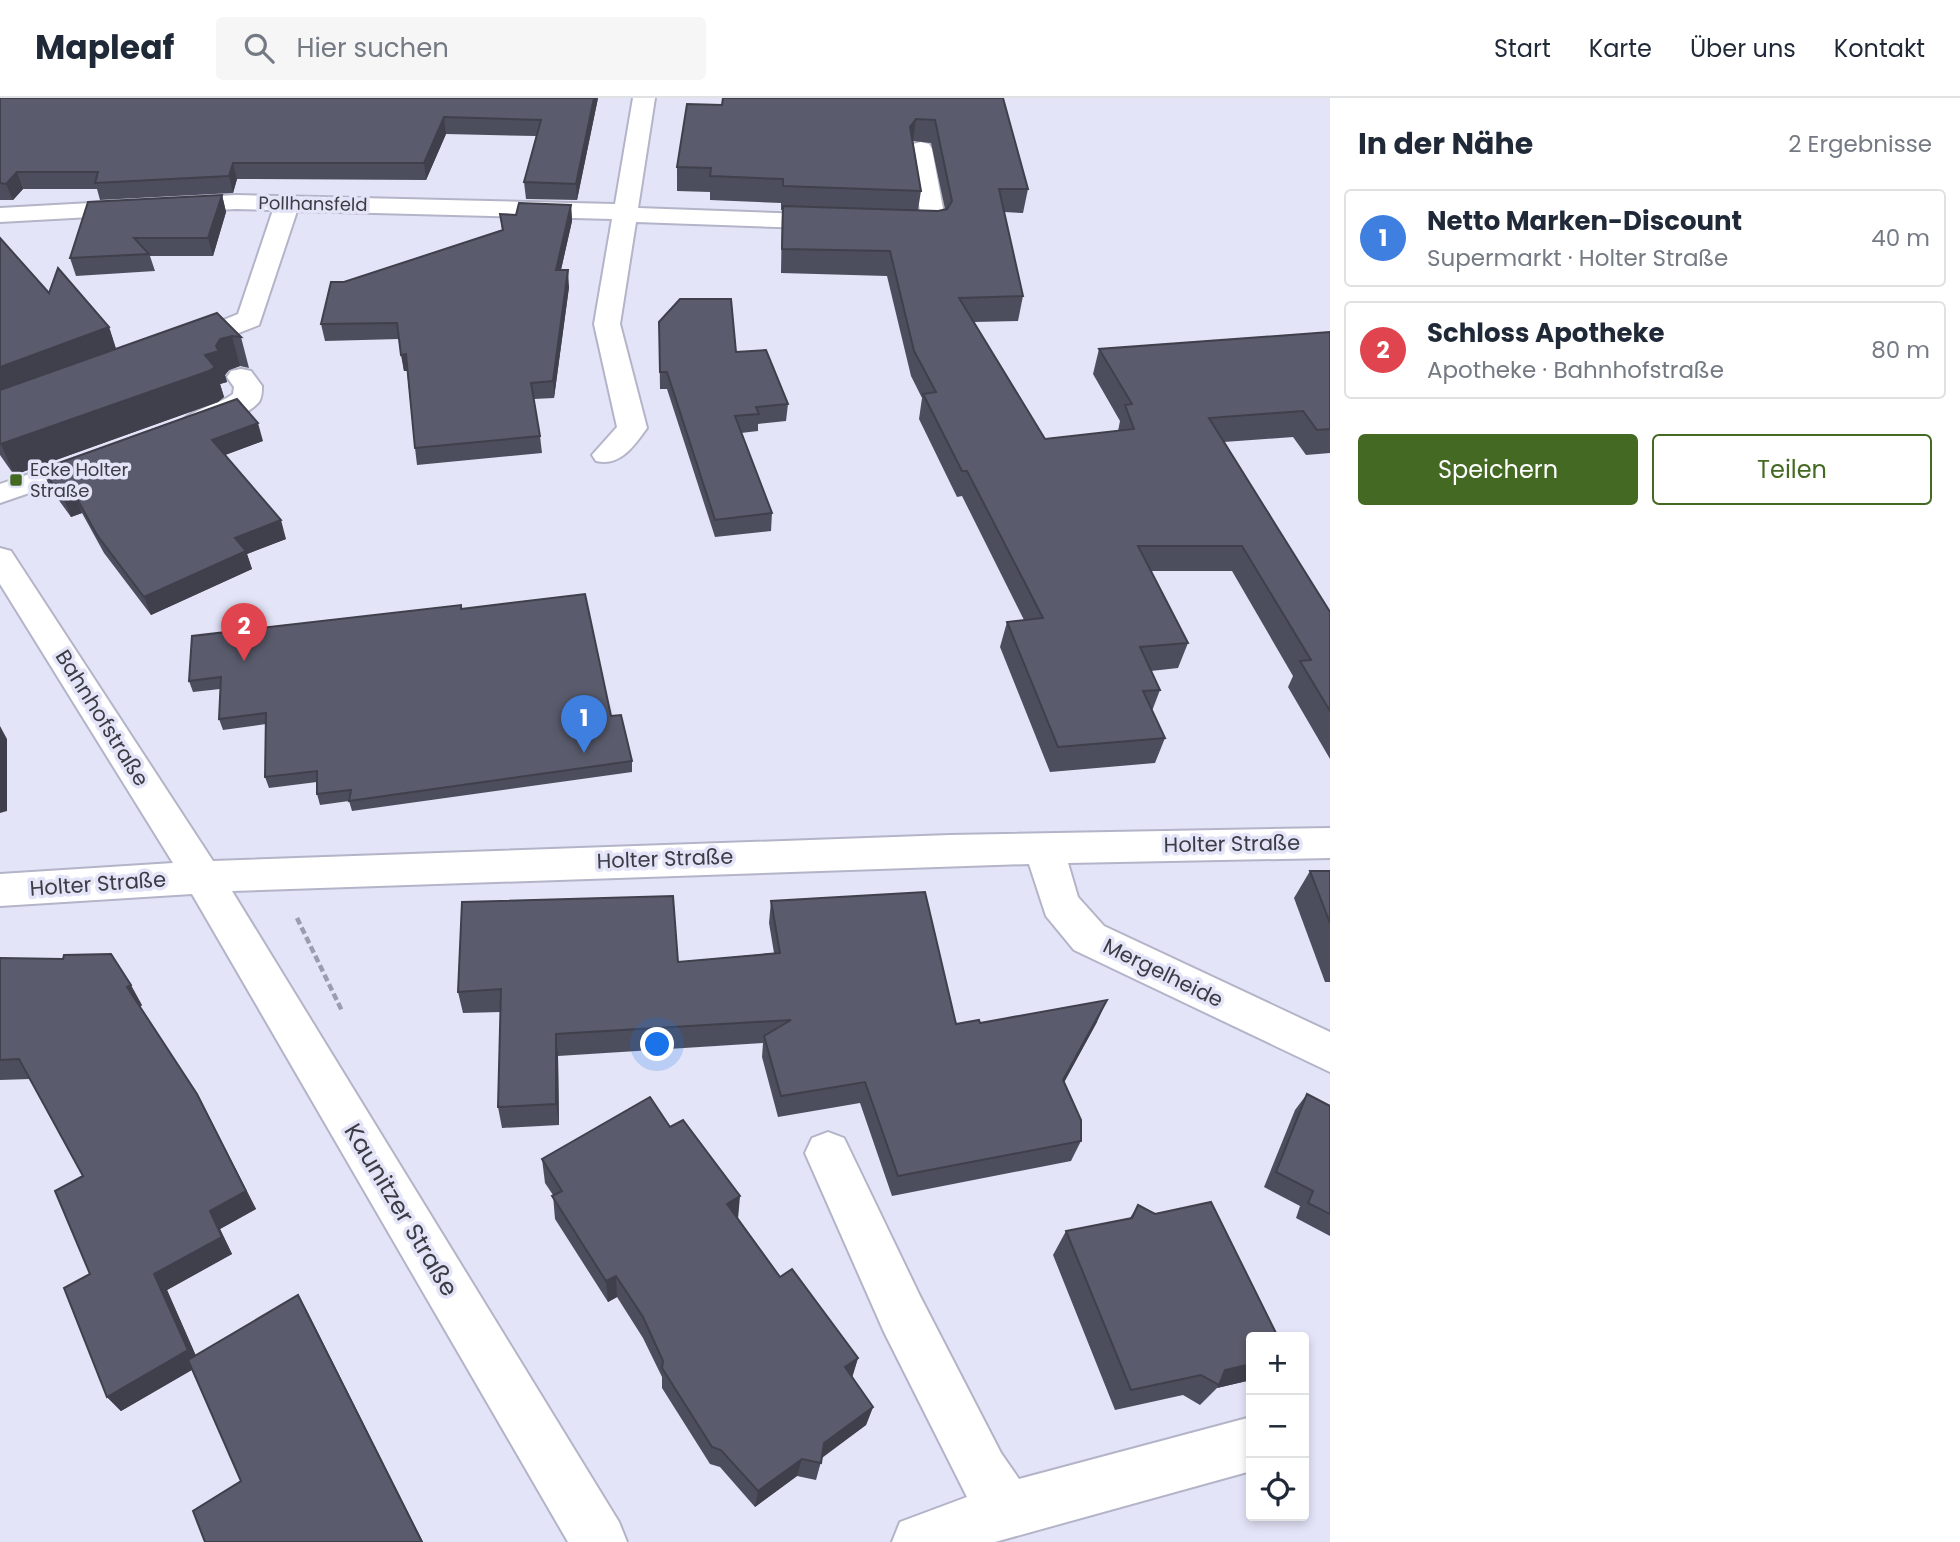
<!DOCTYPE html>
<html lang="de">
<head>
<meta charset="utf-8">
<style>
  :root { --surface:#fff; --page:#f6f6f7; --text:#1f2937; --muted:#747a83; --line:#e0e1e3; --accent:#436922 }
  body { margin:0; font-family:Poppins,sans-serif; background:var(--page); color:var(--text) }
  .controls { position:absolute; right:21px; bottom:21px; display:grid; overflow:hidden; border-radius:7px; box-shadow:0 4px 10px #0003 }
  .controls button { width:63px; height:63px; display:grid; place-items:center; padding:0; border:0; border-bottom:2px solid var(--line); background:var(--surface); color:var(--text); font:35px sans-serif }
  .you { position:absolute; left:658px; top:947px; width:24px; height:24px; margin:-18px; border:5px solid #fff; border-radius:50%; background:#1a73e8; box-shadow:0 0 0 10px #1a73e833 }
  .badge { display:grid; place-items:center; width:46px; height:46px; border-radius:50%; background:var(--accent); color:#fff; font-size:23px; font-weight:700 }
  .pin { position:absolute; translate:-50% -58px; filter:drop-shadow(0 2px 4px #0008) }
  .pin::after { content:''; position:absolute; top:37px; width:24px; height:21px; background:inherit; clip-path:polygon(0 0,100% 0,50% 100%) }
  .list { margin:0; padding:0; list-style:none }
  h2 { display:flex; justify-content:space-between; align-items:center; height:91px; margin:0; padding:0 28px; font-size:30px }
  h2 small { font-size:23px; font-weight:400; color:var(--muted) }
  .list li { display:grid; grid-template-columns:46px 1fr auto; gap:21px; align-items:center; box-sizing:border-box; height:98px; margin:0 14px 14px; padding:0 14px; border:2px solid var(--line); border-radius:7px }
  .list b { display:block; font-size:26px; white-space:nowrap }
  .list p { margin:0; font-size:23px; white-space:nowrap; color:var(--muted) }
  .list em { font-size:23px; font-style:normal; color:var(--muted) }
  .actions { display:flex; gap:14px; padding:21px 28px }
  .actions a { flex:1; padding:16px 0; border:2px solid var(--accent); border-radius:7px; text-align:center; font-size:24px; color:var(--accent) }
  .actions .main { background:var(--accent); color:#fff }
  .icon { flex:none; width:38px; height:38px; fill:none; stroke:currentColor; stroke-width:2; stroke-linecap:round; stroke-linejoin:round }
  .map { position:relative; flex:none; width:1330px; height:1444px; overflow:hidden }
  header { display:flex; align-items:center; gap:42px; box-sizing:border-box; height:98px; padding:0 35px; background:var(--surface); border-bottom:2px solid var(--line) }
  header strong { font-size:33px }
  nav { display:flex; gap:38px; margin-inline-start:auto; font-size:24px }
  .search { width:490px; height:63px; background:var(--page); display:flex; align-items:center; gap:18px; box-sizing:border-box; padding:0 24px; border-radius:7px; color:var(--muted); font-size:26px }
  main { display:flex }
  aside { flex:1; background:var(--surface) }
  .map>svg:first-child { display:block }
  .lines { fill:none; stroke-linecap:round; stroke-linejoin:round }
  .minor-casing { stroke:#b3b4c7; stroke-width:4 }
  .path { stroke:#9c9dac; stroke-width:4.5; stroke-dasharray:7 3.5; stroke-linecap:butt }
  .minor { fill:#fff; fill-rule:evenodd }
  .wall { fill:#4d4e5d; fill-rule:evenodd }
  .shaded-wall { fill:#3f404c }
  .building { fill:#5a5b6c; stroke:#3f404c; stroke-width:2 }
  .poi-dot { fill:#436922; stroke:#e3e4f8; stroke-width:2.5 }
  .labels { text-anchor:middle; stroke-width:7; stroke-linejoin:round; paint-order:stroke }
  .far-street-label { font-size:18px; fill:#3b3c44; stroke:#e3e4f8 }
  .far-poi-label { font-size:18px; fill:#3b3c44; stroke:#e3e4f8; text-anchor:start }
  .street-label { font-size:21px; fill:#3b3c44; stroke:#e3e4f8 }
  .near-street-label { font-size:24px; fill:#3b3c44; stroke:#e3e4f8 }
</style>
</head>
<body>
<header>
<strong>Mapleaf</strong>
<div class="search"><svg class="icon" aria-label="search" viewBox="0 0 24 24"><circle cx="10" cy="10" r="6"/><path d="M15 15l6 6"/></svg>Hier suchen</div>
<nav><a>Start</a><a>Karte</a><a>Über uns</a><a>Kontakt</a></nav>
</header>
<main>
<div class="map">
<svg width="1330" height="1444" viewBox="0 0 1330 1444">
  <rect width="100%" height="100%" fill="#e3e4f8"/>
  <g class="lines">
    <g class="minor-casing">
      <g id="minor">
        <path d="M633,0H655L638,110L833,117L842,119L845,124L842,129L833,131L636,124L620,226L647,330C634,348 620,369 596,363L592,357L617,329L594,226L612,121L297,113L259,227L182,257L172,255L168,249L172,243L238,216L273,112L236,111L0,124V110L236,97L615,106Z"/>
        <polygon points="921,44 929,46 932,51 946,127 943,132 934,134 888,131 885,126 888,121 921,119 910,51 913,46"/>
        <path d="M241,271L251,273L262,288C262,294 262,299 259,304C246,319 201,338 183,333L178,327C189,312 218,307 233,296L234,289L227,279L231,273Z"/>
        <polygon points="94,354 105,357 109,363 105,369 0,405 0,386"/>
        <polygon points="0,450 11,453 213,763 950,737 1330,730 1330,760 1068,765 1078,799 1104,828 1330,934 1330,974 1074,852 1046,818 1029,766 232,793 619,1424 627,1444 568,1444 192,796 0,808 0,776 173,765 0,486"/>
        <polygon points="828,1034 844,1040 920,1198 1001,1355 1019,1381 1251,1319 1251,1373 995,1444 892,1444 900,1424 967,1399 884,1234 805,1055 812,1040"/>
      </g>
    </g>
    <polyline class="path" points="297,820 342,913"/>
    <use href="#minor" class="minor"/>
  </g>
  <g class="wall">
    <polygon points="0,0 598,0 577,102 526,101 524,84 536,38 446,36 426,82 237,81 233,95 100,102 97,91 23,91 13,102 0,102"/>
    <path d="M1003,0L1028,91L1023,115L1004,114L1023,198L1018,223L974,224L1045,341L1118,333L1120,323L1093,276L1099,251L1330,234V355L1306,357L1293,339L1224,344L1330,514V661L1288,589L1293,578L1232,473H1151L1188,545L1178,570L1151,573L1160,592L1152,613L1165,640L1155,665L1050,674L1000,549L1007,524L1024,522L962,398L957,399L919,321L922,300L911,278L887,178L781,175L782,112H781V105L710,102V94L677,93V69L722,7ZM913,43L931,45L945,111L938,113L918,112L921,93Z"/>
    <polygon points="222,97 226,114 213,158 150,158 155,173 76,178 70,160"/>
    <polygon points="571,107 572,123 561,172 569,189 554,300 534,301 540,338 542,355 417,367 415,350 407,273 404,273 399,241 325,243 321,226 344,184 502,132 500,116 516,117"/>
    <polygon points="0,140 49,195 109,229 116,251 217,215 241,239 249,270 240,268 229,272 225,277 227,284 220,286 224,299 218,304 14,377 0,357"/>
    <polygon points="659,224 736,254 788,306 786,323 758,326 758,333 741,335 772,415 771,433 715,439 667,291 660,291"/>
    <polygon points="263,343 225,357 286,441 247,456 252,471 151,517 104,455 82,415 71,419 50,390 42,371"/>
    <polygon points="461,511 611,618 632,663 632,674 352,713 349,703 320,707 317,696 317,684 269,690 265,679 266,626 223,632 219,621 220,591 193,594 189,583"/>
    <polygon points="1310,773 1330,773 1330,884 1325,884 1294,800"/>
    <polygon points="771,803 956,926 1097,924 1064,984 1081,1043 1071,1063 892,1098 860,1005 778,1019 762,959 763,945 558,958 559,1027 502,1030 498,1009 501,914 463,915 458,894 678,864 774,855 769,825"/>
    <polygon points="0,860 142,907 140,909 207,1015 256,1111 220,1131 232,1156 167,1192 196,1258 308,1215 241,1383 192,1272 121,1313 107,1299 90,1176 83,1078 30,981 0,982"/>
    <polygon points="1307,996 1330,1008 1330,1138 1296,1120 1300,1108 1264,1089 1295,1012"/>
    <polygon points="542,1061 738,1120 780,1179 858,1260 852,1279 873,1309 866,1327 822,1360 816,1382 797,1378 755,1409 720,1369 710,1366 662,1290 662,1279 643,1240 617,1199 608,1204 555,1121 553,1097 545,1085"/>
    <polygon points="1138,1107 1251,1239 1251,1282 1217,1290 1200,1307 1183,1297 1115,1312 1053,1157 1066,1133 1130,1120"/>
  </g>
  <g class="shaded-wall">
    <polygon points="594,0 598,0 577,102 576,86"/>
    <polygon points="444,19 446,36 426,82 424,65"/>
    <polygon points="916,21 913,43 910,29"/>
    <polygon points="233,65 237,81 233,95 229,78"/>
    <polygon points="17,74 23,91 13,102 6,86"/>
    <polygon points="222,97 226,114 213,158 208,140"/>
    <polygon points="571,107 572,123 557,189 556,172"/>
    <polygon points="568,172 569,189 554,300 553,283"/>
    <polygon points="109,229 119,260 0,304 0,269"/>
    <polygon points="232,238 240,268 229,272 225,277 227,284 220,286 224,299 218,304 14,377 1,346 205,257 216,248 220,241"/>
    <polygon points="406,256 409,273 404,273 401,257"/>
    <polygon points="258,325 263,343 217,360 212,342"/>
    <polygon points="75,397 82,415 71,419 64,401"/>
    <polygon points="281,422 286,441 247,456 252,471 151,517 144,499 235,440"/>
    <polygon points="0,628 7,641 7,713 0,715"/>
    <polygon points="131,887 142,907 139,910 127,889"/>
    <polygon points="1107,902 1097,924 1054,1003 1063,982"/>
    <polygon points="556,936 558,958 559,1027 556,1006"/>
    <polygon points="207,1015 256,1111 220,1131 232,1156 167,1192 200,1267 121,1313 107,1299 154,1176 210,1113"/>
    <polygon points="740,1098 738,1121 727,1106"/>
    <polygon points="616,1178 617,1199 608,1204 606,1183"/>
    <polygon points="298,1197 308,1215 423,1444 422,1444"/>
    <polygon points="858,1260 852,1280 845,1269"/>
    <polygon points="1251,1266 1251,1282 1217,1290 1219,1287 1225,1272"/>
    <polygon points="873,1309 866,1327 818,1362 824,1345"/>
    <polygon points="802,1361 797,1378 755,1409 758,1393"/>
  </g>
  <g class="building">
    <polygon points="0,0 594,0 576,86 524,84 541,22 444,19 424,65 233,65 229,78 95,85 98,74 17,74 6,86 0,85"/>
    <polygon points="723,0 1003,0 1028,91 999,91 1023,198 959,200 1045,341 1134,331 1125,307 1132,306 1099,251 1330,234 1330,331 1317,332 1303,313 1209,320 1330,514 1330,613 1300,563 1311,562 1242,448 1138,448 1188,545 1140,549 1160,592 1143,593 1165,640 1058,649 1007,524 1043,520 967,373 962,373 923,296 936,294 914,253 890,153 782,151 783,108 938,113 947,111 952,103 935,22 916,21 910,29 921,93 783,88 783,81 710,78 711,70 677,69 687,6 722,7"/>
    <polygon points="222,97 208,140 134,140 149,156 70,160 88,104"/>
    <polygon points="519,105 571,107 556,172 568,172 553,283 531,285 540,338 415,350 406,256 401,257 397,225 321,226 331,184 344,184 503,132 500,116 516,117"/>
    <polygon points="0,140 49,195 58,170 109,229 0,269"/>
    <polygon points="680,201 731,201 736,254 766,252 788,306 756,309 759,316 735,318 772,415 715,422 667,274 660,274 659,224"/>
    <polygon points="217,215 241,239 232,238 220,241 216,248 219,253 205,257 215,269 209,273 1,346 0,345 0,292"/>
    <polygon points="237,301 258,325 212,342 281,422 235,440 246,453 144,499 97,437 75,397 64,401 42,371"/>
    <polygon points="585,496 611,618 621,617 632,663 349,703 351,692 317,696 317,673 265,679 266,615 219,621 221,579 189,583 192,538 461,507 461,511"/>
    <polygon points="1310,773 1330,773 1330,825"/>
    <polygon points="925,794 956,926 979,922 980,925 1107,902 1063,982 1081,1022 1081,1043 898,1078 865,984 781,998 764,938 791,922 556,936 556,1006 498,1009 501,891 458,894 462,804 673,798 678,864 780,855 771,803"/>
    <polygon points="111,856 131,887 127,889 197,996 246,1093 210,1113 222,1139 154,1176 188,1252 107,1299 64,1190 90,1176 55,1093 83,1078 19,961 0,962 0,860 63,861 64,857"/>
    <polygon points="1307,996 1330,1008 1330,1116 1308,1105 1313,1093 1276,1074"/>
    <polygon points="650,999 670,1029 683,1022 740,1098 727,1106 780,1179 792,1171 858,1260 845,1269 873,1309 824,1345 821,1365 802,1361 758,1393 721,1352 712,1349 662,1270 663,1263 643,1219 616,1178 606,1183 552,1098 562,1093 542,1061"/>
    <polygon points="1211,1104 1278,1239 1251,1239 1251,1266 1225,1272 1219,1287 1201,1277 1131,1292 1066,1133 1132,1120 1138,1107 1155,1116"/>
    <polygon points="298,1197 422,1444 205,1444 193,1413 241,1383 188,1262"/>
  </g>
  <rect class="poi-dot" x="9" y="375" width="14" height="14" rx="3.5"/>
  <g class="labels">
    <g class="far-street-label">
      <text transform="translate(313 106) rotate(1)" y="6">Pollhansfeld</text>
    </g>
    <g class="far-poi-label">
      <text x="30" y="378">Ecke Holter<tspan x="30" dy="21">Straße</tspan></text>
    </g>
    <g class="street-label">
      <text transform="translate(102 620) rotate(58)" y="7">Bahnhofstraße</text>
      <text transform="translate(1232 746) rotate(-1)" y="7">Holter Straße</text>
      <text transform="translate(665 761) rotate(-2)" y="7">Holter Straße</text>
      <text transform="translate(98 786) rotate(-4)" y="7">Holter Straße</text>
      <text transform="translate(1163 875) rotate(26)" y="7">Mergelheide</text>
    </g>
    <g class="near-street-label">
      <text transform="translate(401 1112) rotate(59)" y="8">Kaunitzer Straße</text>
    </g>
  </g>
</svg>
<div class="controls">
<button>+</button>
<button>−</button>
<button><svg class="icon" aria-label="locate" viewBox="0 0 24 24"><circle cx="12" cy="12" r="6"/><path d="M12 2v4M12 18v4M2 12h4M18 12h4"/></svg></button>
</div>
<div class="you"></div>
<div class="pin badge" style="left:584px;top:655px;background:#3f7fe0">1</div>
<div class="pin badge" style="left:244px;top:563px;background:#e0444e">2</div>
</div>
<aside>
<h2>In der Nähe<small>2 Ergebnisse</small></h2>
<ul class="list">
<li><span class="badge" style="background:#3f7fe0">1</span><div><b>Netto Marken-Discount</b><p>Supermarkt · Holter Straße</p></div><em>40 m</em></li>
<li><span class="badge" style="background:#e0444e">2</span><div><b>Schloss Apotheke</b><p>Apotheke · Bahnhofstraße</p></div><em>80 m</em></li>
</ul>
<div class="actions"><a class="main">Speichern</a><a>Teilen</a></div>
</aside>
</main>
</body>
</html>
